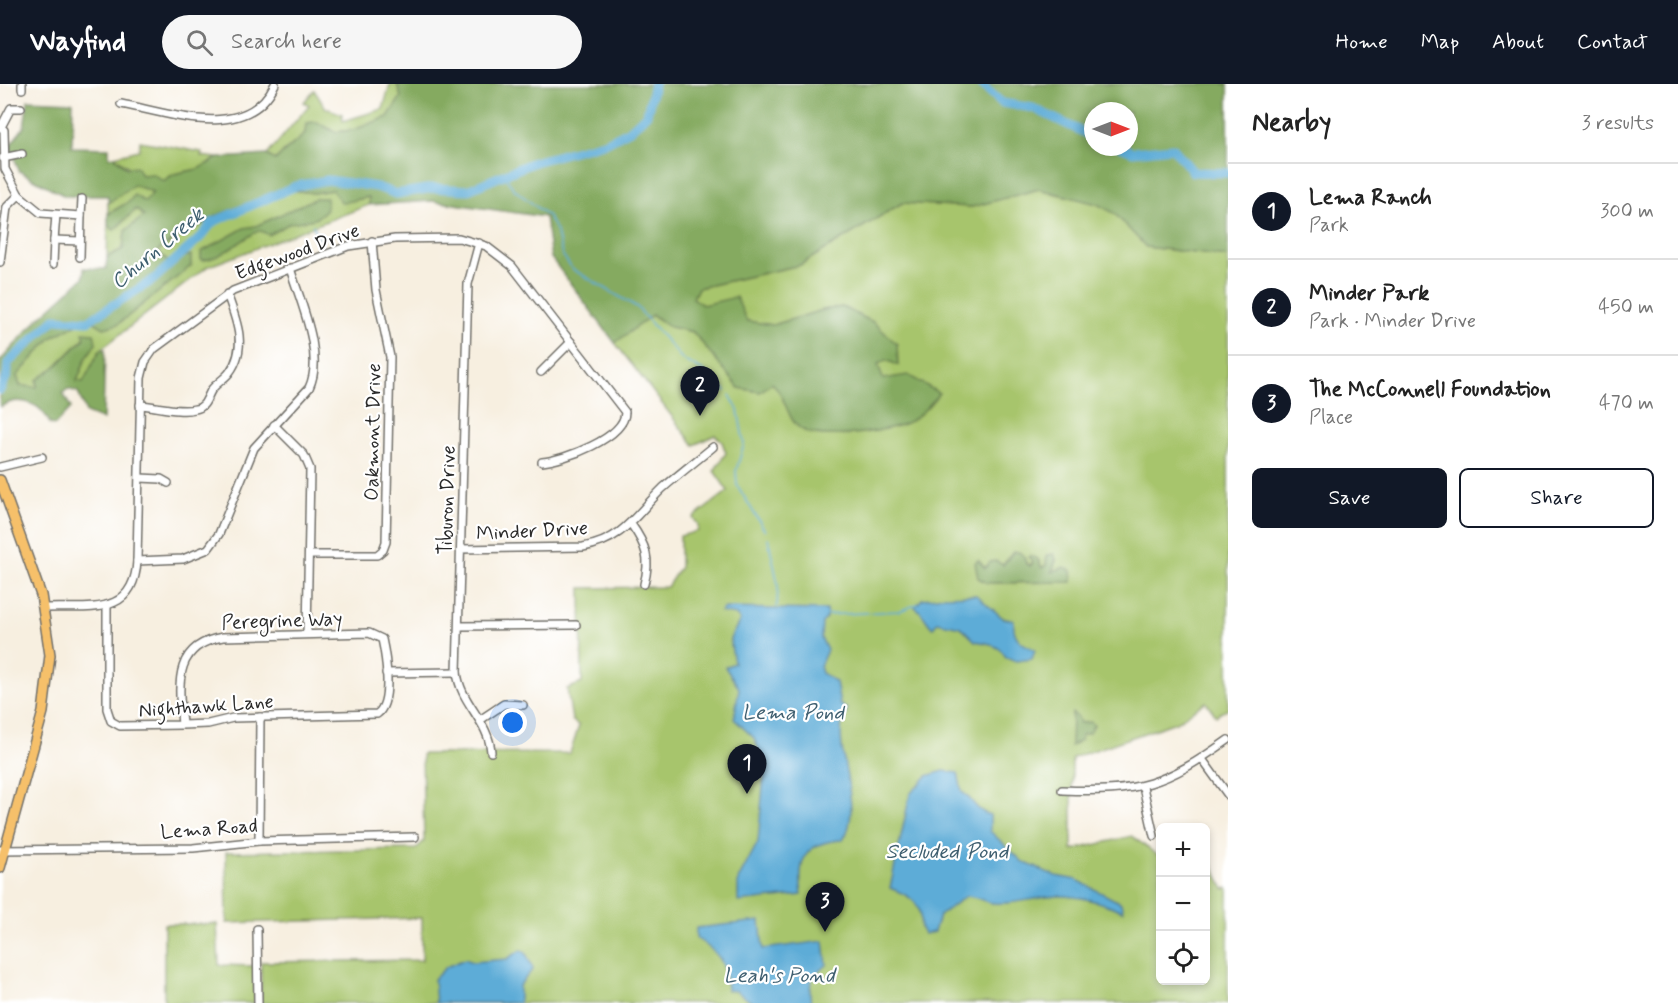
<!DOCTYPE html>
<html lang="en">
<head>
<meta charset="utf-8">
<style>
  :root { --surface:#fff; --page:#f6f6f6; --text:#222; --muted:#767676; --line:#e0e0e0; --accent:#111827 }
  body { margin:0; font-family:Mynerve,sans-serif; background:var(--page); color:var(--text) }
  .controls { position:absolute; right:18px; bottom:18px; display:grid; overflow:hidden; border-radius:9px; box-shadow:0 3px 9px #0003 }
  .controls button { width:54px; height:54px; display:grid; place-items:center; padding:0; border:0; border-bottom:2px solid var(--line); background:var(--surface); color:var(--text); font:30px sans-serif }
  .compass { position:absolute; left:1084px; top:18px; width:54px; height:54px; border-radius:50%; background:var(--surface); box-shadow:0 3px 9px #0003; rotate:90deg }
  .you { position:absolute; left:513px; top:639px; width:21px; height:21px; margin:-15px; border:4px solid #fff; border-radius:50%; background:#1a73e8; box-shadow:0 0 0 9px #1a73e833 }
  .badge { display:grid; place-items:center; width:39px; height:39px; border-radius:50%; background:var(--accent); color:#fff; font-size:20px; font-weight:700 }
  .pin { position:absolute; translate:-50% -50px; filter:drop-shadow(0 2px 3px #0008) }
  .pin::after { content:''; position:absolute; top:32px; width:21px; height:18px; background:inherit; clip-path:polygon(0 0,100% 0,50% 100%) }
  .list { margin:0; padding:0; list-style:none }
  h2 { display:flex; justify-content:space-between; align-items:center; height:78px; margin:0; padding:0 24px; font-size:26px }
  h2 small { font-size:20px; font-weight:400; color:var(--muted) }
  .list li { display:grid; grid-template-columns:39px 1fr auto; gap:18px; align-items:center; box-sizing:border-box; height:96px; padding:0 24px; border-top:2px solid var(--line) }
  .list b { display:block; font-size:22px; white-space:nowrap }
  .list p { margin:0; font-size:20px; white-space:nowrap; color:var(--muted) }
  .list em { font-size:20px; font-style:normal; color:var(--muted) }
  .actions { display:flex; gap:12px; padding:18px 24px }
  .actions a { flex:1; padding:14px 0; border:2px solid var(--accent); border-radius:9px; text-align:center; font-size:21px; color:var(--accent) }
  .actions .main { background:var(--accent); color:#fff }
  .icon { flex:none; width:33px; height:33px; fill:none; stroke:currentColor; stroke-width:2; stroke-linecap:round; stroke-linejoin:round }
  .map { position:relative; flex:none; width:1228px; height:919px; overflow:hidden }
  header { display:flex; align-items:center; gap:36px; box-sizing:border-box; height:84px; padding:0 30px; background:var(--accent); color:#fff }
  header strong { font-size:28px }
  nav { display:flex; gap:33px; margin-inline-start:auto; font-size:21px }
  .search { width:420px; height:54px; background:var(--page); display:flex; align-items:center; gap:15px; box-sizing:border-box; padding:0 21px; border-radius:33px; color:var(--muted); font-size:22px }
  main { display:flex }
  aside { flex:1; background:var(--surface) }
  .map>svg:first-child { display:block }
  .green { fill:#a7c56c; stroke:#69784c; stroke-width:1.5; fill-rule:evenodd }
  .forest { fill:#85aa60; stroke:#586a46; stroke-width:1.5; fill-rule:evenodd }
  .water { fill:#5dacd7; stroke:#446c81; stroke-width:1.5 }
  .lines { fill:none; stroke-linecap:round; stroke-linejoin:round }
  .stream { stroke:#5dacd7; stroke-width:1.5 }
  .river { stroke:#5dacd7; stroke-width:9 }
  .minor-casing { stroke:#72706a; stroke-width:10 }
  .major-casing { stroke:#72706a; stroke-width:12 }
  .minor { stroke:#fff; stroke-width:7 }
  .major { stroke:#f6c06b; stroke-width:9 }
  .labels { text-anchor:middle; stroke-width:4.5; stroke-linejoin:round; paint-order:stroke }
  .street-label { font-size:20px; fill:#2b2b2b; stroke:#fff }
  .water-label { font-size:21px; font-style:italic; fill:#3f5f70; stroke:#fff }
</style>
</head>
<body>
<header>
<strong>Wayfind</strong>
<div class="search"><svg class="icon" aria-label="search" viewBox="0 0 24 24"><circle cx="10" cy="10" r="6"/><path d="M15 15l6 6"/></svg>Search here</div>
<nav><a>Home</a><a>Map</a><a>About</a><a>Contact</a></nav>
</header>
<main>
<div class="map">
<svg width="1228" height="919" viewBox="0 0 1228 919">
  <rect width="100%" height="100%" fill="#fff"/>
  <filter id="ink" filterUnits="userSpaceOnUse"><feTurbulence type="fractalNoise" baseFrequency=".0167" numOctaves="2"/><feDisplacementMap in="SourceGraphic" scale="12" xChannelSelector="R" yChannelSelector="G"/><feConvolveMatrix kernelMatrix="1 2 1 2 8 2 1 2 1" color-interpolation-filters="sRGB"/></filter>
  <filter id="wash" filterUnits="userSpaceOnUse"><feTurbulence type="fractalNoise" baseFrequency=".008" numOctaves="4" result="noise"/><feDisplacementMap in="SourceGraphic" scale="24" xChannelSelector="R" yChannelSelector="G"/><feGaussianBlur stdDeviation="1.35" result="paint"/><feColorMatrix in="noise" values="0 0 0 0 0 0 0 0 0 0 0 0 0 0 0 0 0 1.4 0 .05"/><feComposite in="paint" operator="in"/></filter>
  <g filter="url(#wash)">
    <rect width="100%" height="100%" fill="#f7efe0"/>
    <g class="green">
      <polygon points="390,0 397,0 401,13 388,33 353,46 335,48 317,38 306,39 305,50 274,76 267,71 309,21 304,18 314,6 326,24 342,30 343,37 383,25"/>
      <polygon points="140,57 202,68 201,72 218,74 198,85 174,90 163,97 141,92 114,72 139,66"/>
      <polygon points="134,101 153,108 146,118 130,117 108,130 108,119"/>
      <polygon points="284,105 314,109 332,106 342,119 369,113 369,121 207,183 100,266 83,298 77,297 86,274 96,259 85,253 55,283 37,296 37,303 20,302 17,292 51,254 88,234 104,244 118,240 191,182 168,177 157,167 216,132"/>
      <path d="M1039,105C1062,114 1094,113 1114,129C1126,138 1136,152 1146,163L1228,173V624L1216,632L1206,618L1176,638L1072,674V766L1132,752L1160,773V896H1206V774L1210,775L1224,805L1228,804V919H261V878L422,876V834L227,839L226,768L416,765L424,757L422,670L570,669L579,642L572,636L567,605L582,599L581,504L667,503L680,483V452L698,447V440L693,434L728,407L714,387L726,369L722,358L715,351L694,361L615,259L651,231L670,243L693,248L740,304L760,308L771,299L779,305L791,332L883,296L878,280L886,276L898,281L873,238L842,223L823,226L773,241L746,237L736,214L703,221L693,214L698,204L800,181L902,119L972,123ZM1013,468L1030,482L1033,478L1041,484L1056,476L1052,488L1071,498L987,499L985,485L1003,482Z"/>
      <polygon points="137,125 144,132 125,147 123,165 107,173 108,141 114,146"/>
      <polygon points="164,840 217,840 219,881 255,882 255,919 164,919"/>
    </g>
    <g class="forest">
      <path d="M397,0H1228V173L1146,163L1114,129L1097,120L1039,105L972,123L902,119L800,181L698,204L693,214L703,221L736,213L747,237L773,241L823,226L842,223L873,238L897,260L898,281L886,276L878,280L883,295L908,291L939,309C930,321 916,337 901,341C878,348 821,358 801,345C786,335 786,311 772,299L760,308L739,304L693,248L670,243L652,231L615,259L551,174L545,133L433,117L369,121V113L342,119L332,106L314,109L283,105L216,132L177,153L158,167L168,177L191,171V182L118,240L104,244L88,234L51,254L17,292L20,302L37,303V296L55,283L85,254L83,248L94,249L96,259L86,274L77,297L83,298L100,266L105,265L103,336L86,329L78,308L68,305L63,309L71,324L55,341L50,340C42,319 20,311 0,323V277L37,236L83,194L84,184L106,185L107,173L123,165L125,147L144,132L136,125L114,146L108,141V130L130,117L134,111L145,118L153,108L134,101L108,119V112H65L19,87L10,61L24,43L28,16L73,18L72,63L109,64V73L114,72L127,84L136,82L141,91L153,90L163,97L174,90L198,85L218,74L267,71L275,76L305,50L306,39L317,38L335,48L353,46L388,33L401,13ZM1093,27H1129V63H1093Z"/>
      <path d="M316,114H327L326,126L315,135L290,139L269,151C266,150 263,147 260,147C253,146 221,177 201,176V168L244,144L256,142Z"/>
      <polygon points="1013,468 1019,468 1024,472 1026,480 1030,482 1033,478 1029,474 1030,471 1038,475 1042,484 1046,481 1047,471 1054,470 1056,476 1052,488 1064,483 1071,486 1072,498 987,499 978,494 975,479 978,476 985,484 990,478 996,477 1003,481"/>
      <polygon points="1072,629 1078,633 1080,639 1091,638 1094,641 1089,649 1081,651 1081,656 1071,662"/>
    </g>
    <g class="water">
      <path d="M943,512L976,511L1003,534L1014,536C1012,553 1020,559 1035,566L1032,575L1016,577L1006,573L1000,565L991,560L975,557L961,543L937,538L933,544C926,539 924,529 915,523L922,515Z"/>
      <path d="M724,524L826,526L827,534L822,539L821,554L827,566L820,582L822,589L836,598L840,621L847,625C847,631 843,633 842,638C836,675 864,724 843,756C804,758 797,776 802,811L738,818V796L758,758L764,691L763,676L754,654L734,635L739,604L725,583L734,579L730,555L740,536L736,531L720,528Z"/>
      <path d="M944,687L958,689L962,708C973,715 975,727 990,731V747L1023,778L1056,792L1077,796L1121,819L1123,827C1103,819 1079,811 1058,812C1036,813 1015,821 993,819C984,818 976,812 966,812L939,832L934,848L924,850C919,843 921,841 920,832C919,815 904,810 890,804L910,710L927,692Z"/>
      <path d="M760,837L763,865L824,857L827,881C810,893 808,899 811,919H753L736,907L727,906C726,877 720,870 696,854V844Z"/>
      <polygon points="521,866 526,869 533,885 519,902 519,919 436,919 434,895 446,883 465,875 473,878 507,875"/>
    </g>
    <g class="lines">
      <g class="stream">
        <polyline points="503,91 515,106 548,132 557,149 562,170 572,185 637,223 683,276 710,291 726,307"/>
        <polyline points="313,141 322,164"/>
        <polyline points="730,311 738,326 744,360 736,387 737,401 765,447"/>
        <polyline points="768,454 778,500 777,523"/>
        <polyline points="825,531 899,527 918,520"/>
      </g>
      <g class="river">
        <polyline points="981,0 1002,19 1033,24 1093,53"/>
        <polyline points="1120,63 1133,68 1173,64 1193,88 1228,89"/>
        <polyline points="0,306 7,292 8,279 55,235 88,237 153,196 201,153 213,138 296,102 328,96 377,103 396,110 433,104 468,106 534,78 607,58 630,46 647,30 654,0"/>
      </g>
    </g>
  </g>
  <g filter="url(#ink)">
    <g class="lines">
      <g class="minor-casing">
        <g id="minor">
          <polyline points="22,5 22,0"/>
          <path d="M121,20C170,29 247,59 275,0"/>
          <polyline points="0,43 4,46 5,85 19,111 41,129 81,132 82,115"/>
          <polyline points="1,43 11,24 21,24"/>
          <polyline points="3,74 22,70"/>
          <polyline points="54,156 56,131"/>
          <path d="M479,159L468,200L457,588C460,619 489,637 491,668"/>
          <polyline points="80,173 81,132"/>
          <polyline points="0,178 7,123 19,111"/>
          <polyline points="53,180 54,156 80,157"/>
          <polyline points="541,288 571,258"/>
          <path d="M140,321C157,322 179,329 195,325C206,324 207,312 212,305C217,299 224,295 229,289C248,264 237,237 227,210"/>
          <polyline points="274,341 304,371 310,385 307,550"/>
          <polyline points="0,383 42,373"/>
          <polyline points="140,394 161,395 168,399"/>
          <path d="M631,440C646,461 651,475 644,500"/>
          <path d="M461,465L583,463C624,456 636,430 663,404C679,390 696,377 713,363"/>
          <polyline points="309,471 377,471 383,466 386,458 390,273 376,206 372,157"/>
          <path d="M137,477L183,475L208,465L219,450L254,364L309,304C325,271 300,217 290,184"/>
          <path d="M107,521V625L111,637L120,642L182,641L208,640L233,634L377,630C393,619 386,573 382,555L369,549L223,553C172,561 179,602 182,641"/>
          <path d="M44,524C88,522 134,534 137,477L141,294L145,278L154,265L233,207L348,162L395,155L459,154L486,162L512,182L625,328C625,354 564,376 542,378"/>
          <polyline points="459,542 576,541"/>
          <polyline points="386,589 457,588"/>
          <polyline points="480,636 504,620 523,621"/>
          <polyline points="1202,675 1228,711"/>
          <polyline points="1143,703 1154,752"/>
          <path d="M1062,706C1139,709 1165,701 1228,656"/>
          <polyline points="259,757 260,633"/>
          <polyline points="0,766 193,764 259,757 415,753"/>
          <polyline points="257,845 258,919"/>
        </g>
      </g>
      <g class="major-casing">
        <polyline id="major" points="0,396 41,511 50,571 43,628 0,784"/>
      </g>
      <use href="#minor" class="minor"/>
      <use href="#major" class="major"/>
    </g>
  </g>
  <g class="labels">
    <g class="street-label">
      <text transform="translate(297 167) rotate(-20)" y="7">Edgewood Drive</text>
      <text transform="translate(372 348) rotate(-89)" y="7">Oakmont Drive</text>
      <text transform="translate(446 416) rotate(-88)" y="7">Tiburon Drive</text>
      <text transform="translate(532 446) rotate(-3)" y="7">Minder Drive</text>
      <text transform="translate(282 536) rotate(-2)" y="7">Peregrine Way</text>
      <text transform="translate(206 621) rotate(-4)" y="7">Nighthawk Lane</text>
      <text transform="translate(209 744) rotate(-4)" y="7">Lema Road</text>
    </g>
    <g class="water-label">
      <text transform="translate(157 164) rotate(-40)" y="7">Churn Creek</text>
      <text x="793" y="635">Lema Pond</text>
      <text x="947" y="774">Secluded Pond</text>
      <text x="779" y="898">Leah's Pond</text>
    </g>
  </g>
</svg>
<div class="controls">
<button>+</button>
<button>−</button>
<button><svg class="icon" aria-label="locate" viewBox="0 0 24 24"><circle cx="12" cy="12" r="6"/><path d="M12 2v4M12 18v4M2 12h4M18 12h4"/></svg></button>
</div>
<svg class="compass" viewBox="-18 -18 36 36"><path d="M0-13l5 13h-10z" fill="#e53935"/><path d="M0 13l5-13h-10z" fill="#767676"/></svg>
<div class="you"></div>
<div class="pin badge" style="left:747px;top:710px">1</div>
<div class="pin badge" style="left:700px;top:332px">2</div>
<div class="pin badge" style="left:825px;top:848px">3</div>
</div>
<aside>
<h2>Nearby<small>3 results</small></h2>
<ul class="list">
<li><span class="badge">1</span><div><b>Lema Ranch</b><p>Park</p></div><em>300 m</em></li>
<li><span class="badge">2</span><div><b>Minder Park</b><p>Park · Minder Drive</p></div><em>450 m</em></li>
<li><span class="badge">3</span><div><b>The McConnell Foundation</b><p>Place</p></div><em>470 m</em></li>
</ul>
<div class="actions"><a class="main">Save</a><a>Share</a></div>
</aside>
</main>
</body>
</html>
